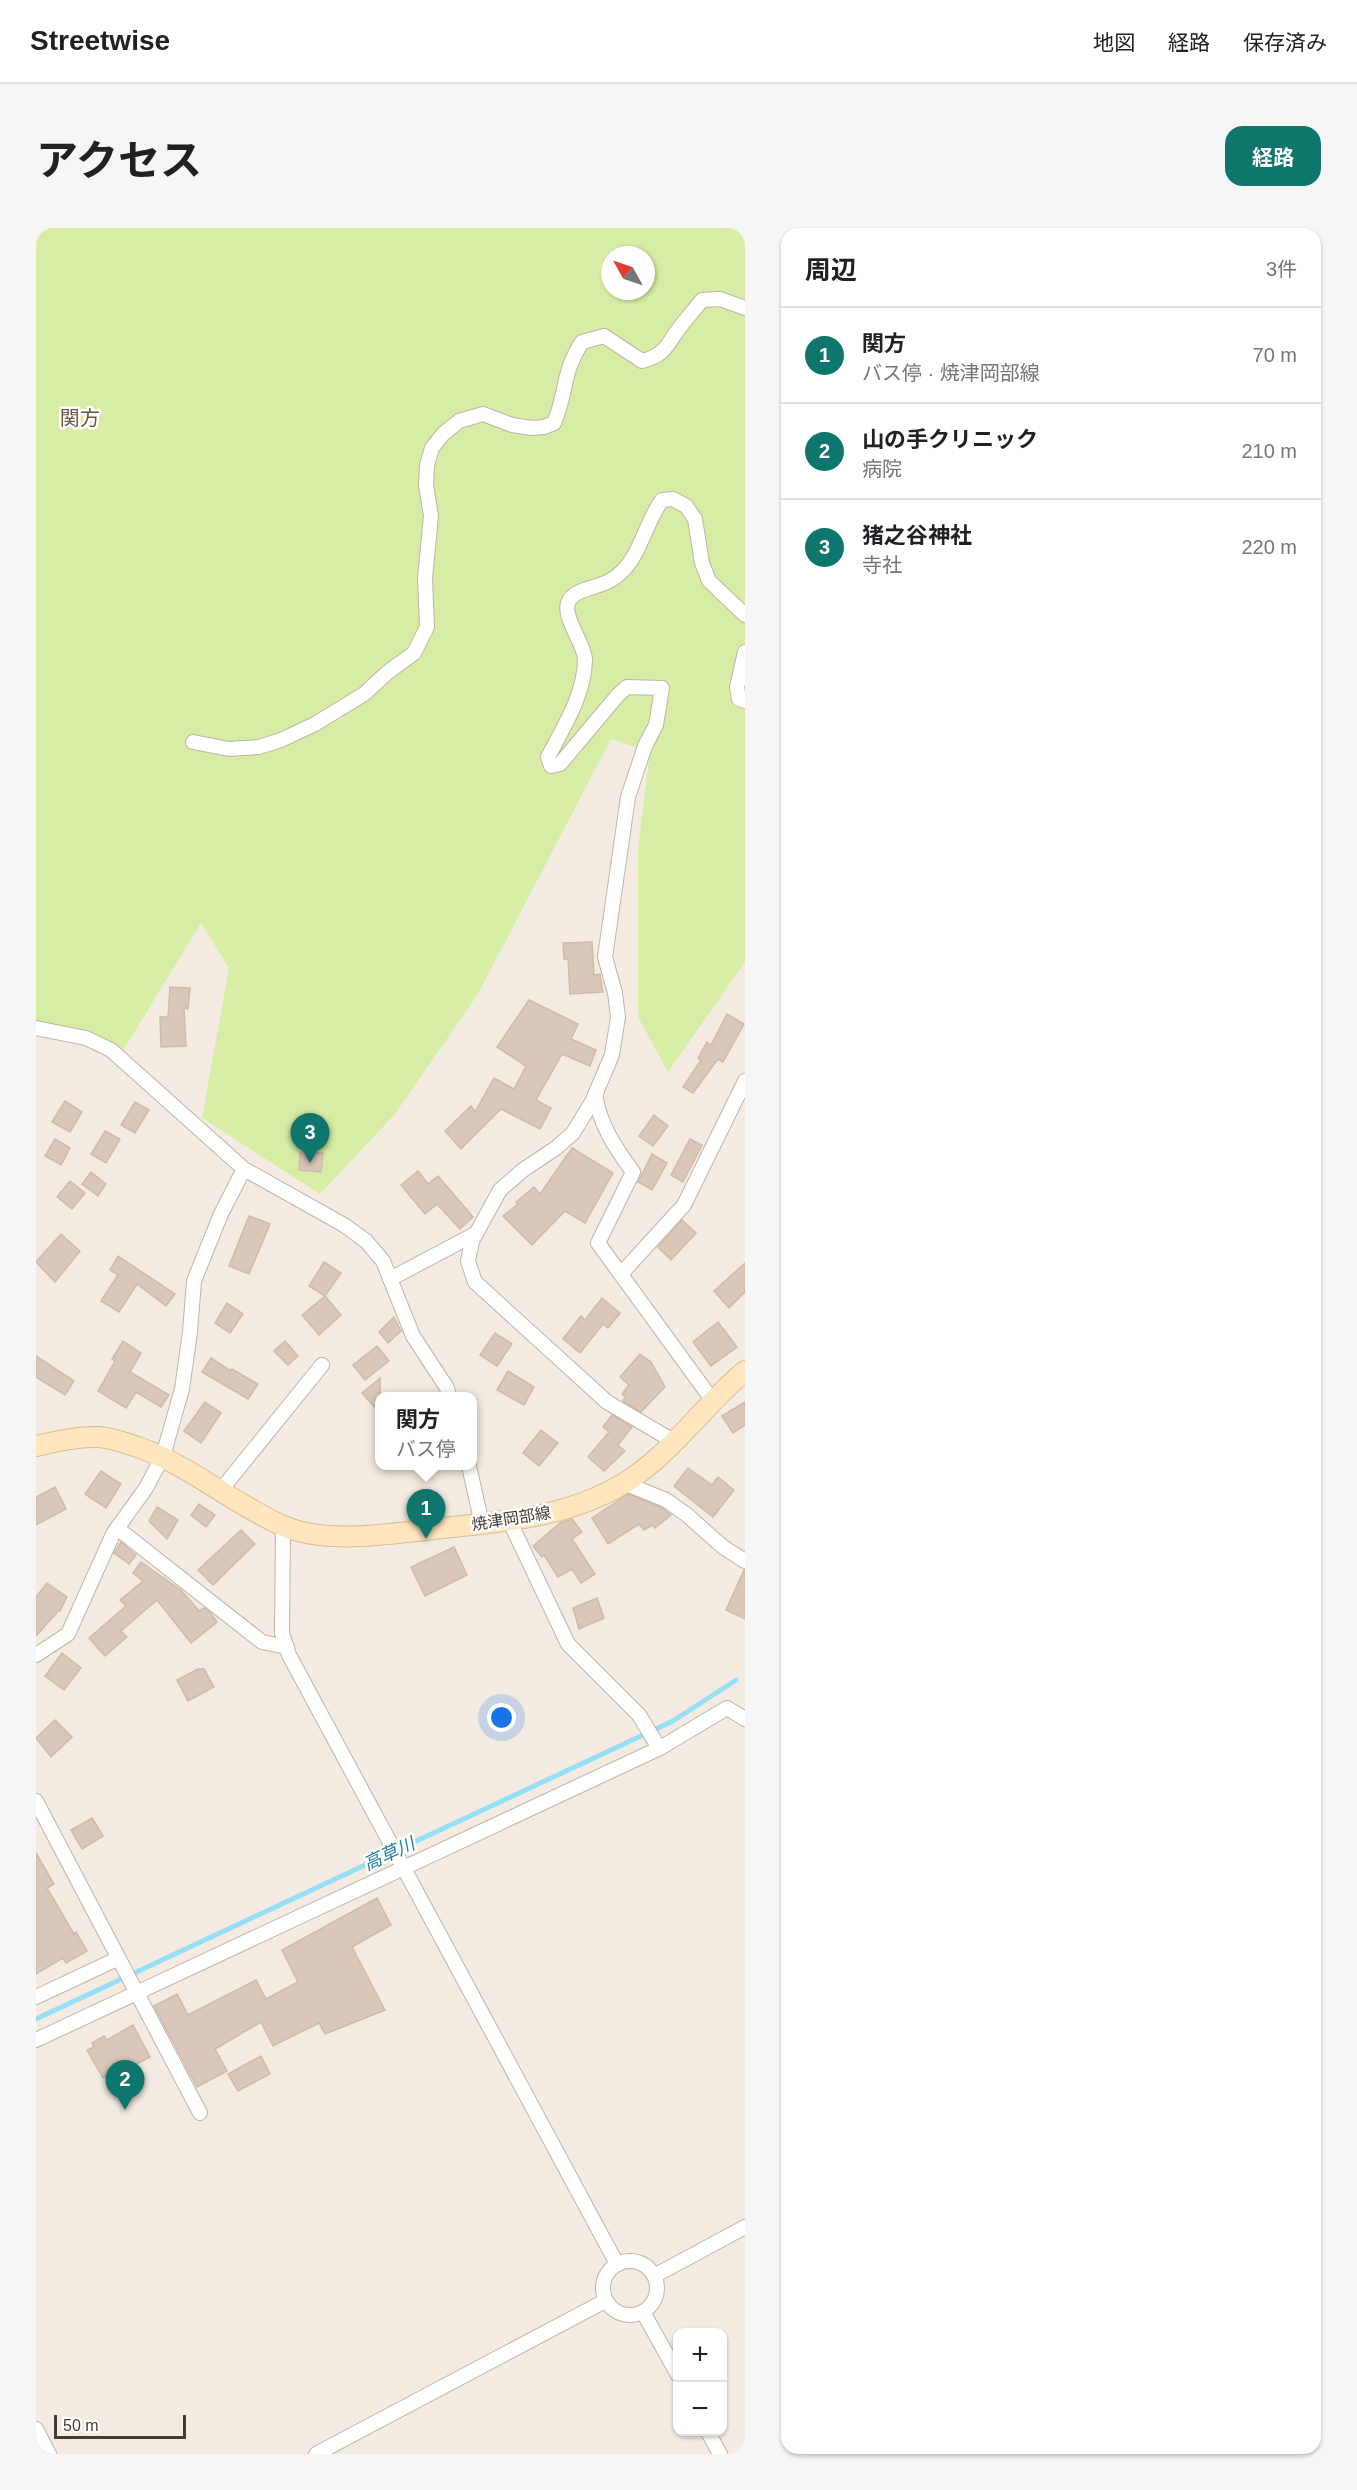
<!DOCTYPE html>
<html lang="ja">
<head>
<meta charset="utf-8">
<style>
  :root { --surface:#fff; --page:#f6f6f6; --text:#202124; --muted:#757577; --line:#e0e0e0; --accent:#0f766e }
  body { margin:0; font-family:Helvetica,"Noto Sans JP",sans-serif; background:var(--page); color:var(--text) }
  .controls { position:absolute; right:18px; bottom:18px; display:grid; overflow:hidden; border-radius:12px; box-shadow:0 2px 4px #0004 }
  .controls button { width:54px; height:54px; display:grid; place-items:center; padding:0; border:0; border-bottom:2px solid var(--line); background:var(--surface); color:var(--text); font:30px sans-serif }
  .compass { position:absolute; left:565px; top:18px; width:54px; height:54px; border-radius:50%; background:var(--surface); box-shadow:0 2px 4px #0004; rotate:310deg }
  .scale { position:absolute; left:18px; bottom:15px; width:132px; box-sizing:border-box; padding-left:6px; border:3px solid #453a32; border-top:0; font-size:16px; line-height:21px; white-space:nowrap; color:#453a32; -webkit-text-stroke:4px #fff; paint-order:stroke }
  .you { position:absolute; left:466px; top:1490px; width:21px; height:21px; margin:-15px; border:4px solid #fff; border-radius:50%; background:#1a73e8; box-shadow:0 0 0 9px #1a73e833 }
  .badge { display:grid; place-items:center; width:39px; height:39px; border-radius:50%; background:var(--accent); color:#fff; font-size:20px; font-weight:700 }
  .pin { position:absolute; translate:-50% -50px; filter:drop-shadow(0 2px 3px #0008) }
  .pin::after { content:''; position:absolute; top:32px; width:21px; height:18px; background:inherit; clip-path:polygon(0 0,100% 0,50% 100%) }
  .popup { position:absolute; left:339px; top:1164px; width:102px; height:78px; box-sizing:border-box; display:grid; place-content:center; border-radius:12px; background:var(--surface); filter:drop-shadow(0 2px 4px #0005); font-size:20px; white-space:nowrap; color:var(--muted) }
  .popup b { font-size:22px; color:var(--text) }
  .popup::after { content:''; position:absolute; left:50%; top:100%; margin-left:-12px; border:12px solid transparent; border-top-color:var(--surface) }
  .list { margin:0; padding:0; list-style:none }
  h2 { display:flex; justify-content:space-between; align-items:center; height:78px; margin:0; padding:0 24px; font-size:26px }
  h2 small { font-size:20px; font-weight:400; color:var(--muted) }
  .list li { display:grid; grid-template-columns:39px 1fr auto; gap:18px; align-items:center; box-sizing:border-box; height:96px; padding:0 24px; border-top:2px solid var(--line) }
  .list b { display:block; font-size:22px; white-space:nowrap }
  .list p { margin:0; font-size:20px; white-space:nowrap; color:var(--muted) }
  .list em { font-size:20px; font-style:normal; color:var(--muted) }
  .map { position:relative; flex:none; width:709px; height:2226px; overflow:hidden; border-radius:18px }
  header { display:flex; align-items:center; gap:36px; box-sizing:border-box; height:84px; padding:0 30px; background:var(--surface); border-bottom:2px solid var(--line) }
  header strong { font-size:28px }
  nav { display:flex; gap:33px; margin-inline-start:auto; font-size:21px }
  .intro { display:flex; align-items:center; justify-content:space-between; box-sizing:border-box; height:144px; padding:0 36px }
  h1 { margin:0; font-size:42px }
  .button { padding:15px 27px; border-radius:18px; background:var(--accent); color:#fff; font-size:21px; font-weight:700 }
  main { display:flex; gap:36px; padding:0 36px }
  aside { flex:1; background:var(--surface); border-radius:18px; box-shadow:0 2px 4px #0004 }
  .map>svg:first-child { display:block }
  .green { fill:#d7eca5; fill-rule:evenodd }
  .lines { fill:none; stroke-linecap:round; stroke-linejoin:round }
  .stream { stroke:#96dff7; stroke-width:5 }
  .building { fill:#d9c7b9; stroke:#d1bba8; stroke-width:1.5 }
  .street-casing { stroke:#c2b4a6; stroke-width:16 }
  .secondary-casing { stroke:#dbbb8e; stroke-width:22 }
  .street { stroke:#fff; stroke-width:14 }
  .secondary { stroke:#ffe6bf; stroke-width:20 }
  .labels { text-anchor:middle; stroke-width:5; stroke-linejoin:round; paint-order:stroke }
  .street-label { font-size:16px; fill:#453a32; stroke:#fff }
  .water-label { font-size:18px; font-style:italic; fill:#1f7ea2; stroke:#fff }
  .quarter-label { font-size:20px; fill:#695648; stroke:#fff }
</style>
</head>
<body>
<header>
<strong>Streetwise</strong>
<nav><a>地図</a><a>経路</a><a>保存済み</a></nav>
</header>
<div class="intro"><h1>アクセス</h1><a class="button">経路</a></div>
<main>
<div class="map">
<svg width="709" height="2226" viewBox="0 0 709 2226">
  <rect width="100%" height="100%" fill="#f3ebe1"/>
  <path class="green" d="M0,0H709V734L632,844L602,789V621L614,524L575,511L442,766L359,886L284,966L166,890L193,740L165,695L88,821L0,792ZM574,27H610V63H574Z"/>
  <g class="lines">
    <polyline class="stream" points="0,1791 637,1493 700,1452"/>
  </g>
  <g class="building">
    <polygon points="556,714 558,747 564,746 567,764 534,766 532,731 528,731 527,715"/>
    <polygon points="134,759 154,760 152,781 148,780 150,818 125,819 124,789 132,789"/>
    <polygon points="493,772 542,796 535,811 560,822 554,838 526,826 500,872 515,880 504,901 465,881 425,921 409,903 435,878 439,884 458,850 478,861 490,838 461,819"/>
    <polygon points="691,786 708,796 687,834 682,831 657,865 647,859 665,832 662,830 671,814 675,817"/>
    <polygon points="29,873 46,884 34,904 16,894"/>
    <polygon points="99,874 113,882 99,905 85,897"/>
    <polygon points="618,887 632,898 617,918 603,908"/>
    <polygon points="69,903 84,911 70,935 55,926"/>
    <polygon points="19,911 34,920 25,937 9,928"/>
    <polygon points="654,911 666,917 647,954 635,947"/>
    <polygon points="536,920 577,945 549,995 529,983 496,1017 467,988 482,976 480,974 498,959 504,966"/>
    <polygon points="264,924 287,925 285,944 263,942"/>
    <polygon points="616,926 631,935 616,962 602,954"/>
    <polygon points="382,943 392,956 402,948 437,989 424,1001 401,976 389,986 365,957"/>
    <polygon points="55,944 70,956 62,968 46,956"/>
    <polygon points="34,953 49,965 36,981 21,969"/>
    <polygon points="213,988 234,996 213,1046 193,1038"/>
    <polygon points="646,992 660,1005 635,1032 622,1019"/>
    <polygon points="25,1006 44,1023 19,1054 0,1034"/>
    <polygon points="82,1028 139,1066 130,1078 101,1056 83,1084 65,1073 82,1047 74,1042"/>
    <polygon points="288,1034 305,1045 289,1068 305,1087 283,1107 266,1087 289,1068 273,1058"/>
    <polygon points="709,1035 709,1064 693,1080 678,1063"/>
    <polygon points="566,1070 584,1085 572,1100 567,1096 544,1125 527,1111 545,1088 549,1092"/>
    <polygon points="191,1075 207,1086 194,1105 179,1095"/>
    <polygon points="358,1089 365,1103 352,1115 343,1104"/>
    <polygon points="682,1094 701,1119 675,1138 657,1114"/>
    <polygon points="459,1105 476,1116 461,1138 444,1127"/>
    <polygon points="87,1113 105,1125 94,1144 133,1167 125,1179 100,1164 90,1180 62,1163 79,1133 76,1131"/>
    <polygon points="249,1113 262,1128 252,1137 238,1123"/>
    <polygon points="341,1118 353,1133 329,1152 317,1137"/>
    <polygon points="604,1126 615,1134 629,1159 605,1184 587,1173 589,1169 586,1166 593,1157 584,1149"/>
    <polygon points="0,1128 38,1153 29,1167 0,1149"/>
    <polygon points="175,1130 195,1143 196,1141 222,1156 212,1171 166,1144"/>
    <polygon points="472,1143 498,1159 488,1177 461,1162"/>
    <polygon points="344,1150 344,1185 326,1165"/>
    <polygon points="169,1174 185,1185 165,1215 148,1203"/>
    <polygon points="709,1174 709,1197 697,1205 686,1188"/>
    <polygon points="576,1187 596,1199 582,1217 589,1223 568,1243 552,1229 573,1204 567,1199"/>
    <polygon points="505,1202 522,1215 503,1238 487,1225"/>
    <polygon points="652,1240 676,1257 682,1249 698,1262 677,1289 638,1258"/>
    <polygon points="65,1243 85,1256 70,1280 49,1266"/>
    <polygon points="19,1259 30,1281 0,1297 0,1269"/>
    <polygon points="592,1266 626,1280 635,1287 619,1300 616,1297 608,1302 603,1296 572,1316 556,1290"/>
    <polygon points="163,1276 179,1287 170,1299 155,1287"/>
    <polygon points="121,1279 142,1292 131,1311 113,1293"/>
    <polygon points="536,1291 546,1304 536,1311 559,1346 545,1355 536,1341 522,1349 508,1327 506,1329 497,1318 524,1295"/>
    <polygon points="205,1302 219,1316 177,1357 162,1342"/>
    <polygon points="85,1314 100,1327 93,1336 78,1325"/>
    <polygon points="418,1319 431,1347 389,1368 375,1339"/>
    <polygon points="105,1334 145,1362 163,1383 168,1380 174,1384 181,1394 155,1415 121,1372 85,1403 91,1409 69,1428 53,1410 90,1378 84,1372 107,1353 97,1345"/>
    <polygon points="708,1342 709,1342 709,1391 690,1382"/>
    <polygon points="11,1355 31,1369 24,1383 23,1382 0,1408 0,1369"/>
    <polygon points="561,1370 568,1390 543,1401 537,1380"/>
    <polygon points="26,1425 45,1440 28,1462 9,1448"/>
    <polygon points="162,1441 168,1441 178,1459 152,1473 141,1452"/>
    <polygon points="19,1492 36,1509 15,1529 0,1510"/>
    <polygon points="56,1590 67,1608 46,1621 35,1602"/>
    <polygon points="0,1625 18,1656 11,1660 38,1706 40,1704 51,1723 30,1735 27,1730 0,1746"/>
    <polygon points="341,1670 355,1697 316,1719 349,1782 289,1806 283,1795 237,1818 225,1794 179,1821 191,1843 161,1859 118,1778 141,1766 152,1787 220,1752 230,1771 262,1754 246,1722"/>
    <polygon points="97,1797 114,1829 97,1838 95,1834 67,1850 51,1822 58,1819 56,1815 68,1808 71,1812"/>
    <polygon points="225,1828 234,1846 202,1863 192,1846"/>
  </g>
  <g class="lines">
    <g class="street-casing">
      <g id="street">
        <polyline points="709,424 701,459 703,471 709,473"/>
        <path d="M157,514L193,521L223,519L245,512L279,496L328,466L352,444L378,425L391,399L389,350L395,288L390,257L391,237L396,220L407,206L423,193L447,186L476,197L496,200L508,199L518,195C531,165 526,144 546,114L568,108L606,133C630,127 631,116 644,99C651,90 659,81 666,72L684,71L709,80"/>
        <polyline points="0,800 50,810 75,822 208,941 308,997 330,1013 347,1033 377,1108 411,1160 413,1168"/>
        <path d="M559,866C564,898 579,919 597,944L562,1015L677,1173"/>
        <polyline points="585,1046 648,977 709,853"/>
        <polyline points="354,1051 439,1006"/>
        <path d="M639,1214L571,1174L439,1054L432,1033L436,1013L464,962L487,942L520,920L537,905L556,874L576,827L582,789L579,765L569,729L592,569L609,518L620,497L626,460L591,459L582,467L524,536L515,538L512,529C527,500 549,466 549,431C548,415 527,390 532,375C537,360 563,360 575,352C604,335 607,298 626,272L637,271L650,278L659,291L666,335L673,353L709,387"/>
        <polyline points="433,1238 446,1296"/>
        <polyline points="588,1255 630,1272 651,1287 687,1319 709,1333"/>
        <polyline points="185,1262 286,1137"/>
        <polyline points="473,1292 532,1416 603,1487 620,1515"/>
        <polyline points="247,1298 246,1405 253,1427 581,2036"/>
        <polyline points="81,1300 226,1414 251,1419"/>
        <polyline points="0,1427 32,1406 77,1306 110,1260 127,1228 146,1161 154,1104 158,1053 185,986 208,941"/>
        <polyline points="0,1573 164,1885"/>
        <polyline points="0,1769 81,1731"/>
        <polyline points="0,1812 624,1520 691,1480 709,1491"/>
        <circle cx="594" cy="2060" r="27"/>
        <polyline points="618,2048 709,1999"/>
        <polyline points="607,2084 642,2147"/>
        <polyline points="0,2201 13,2226"/>
        <polyline points="672,2204 684,2226"/>
        <polyline points="280,2226 569,2073"/>
      </g>
    </g>
    <g class="secondary-casing">
      <path id="secondary" d="M0,1218C20,1213 42,1208 63,1209C76,1210 89,1215 102,1219C154,1238 195,1274 245,1297C290,1317 351,1306 398,1301C463,1294 533,1290 590,1254C636,1225 667,1178 709,1143"/>
    </g>
    <use href="#street" class="street"/>
    <use href="#secondary" class="secondary"/>
  </g>
  <g class="labels">
    <g class="street-label">
      <text transform="translate(475 1290) rotate(-9)" y="6">焼津岡部線</text>
    </g>
    <g class="water-label">
      <text transform="translate(353 1626) rotate(-25)" y="6">高草川</text>
    </g>
    <g class="quarter-label">
      <text x="44" y="197">関方</text>
    </g>
  </g>
</svg>
<div class="controls">
<button>+</button>
<button>−</button>
</div>
<svg class="compass" viewBox="-18 -18 36 36"><path d="M0-13l5 13h-10z" fill="#e53935"/><path d="M0 13l5-13h-10z" fill="#757577"/></svg>
<div class="scale">50 m</div>
<div class="you"></div>
<div class="pin badge" style="left:390px;top:1311px">1</div>
<div class="popup"><b>関方</b>バス停</div>
<div class="pin badge" style="left:89px;top:1882px">2</div>
<div class="pin badge" style="left:274px;top:935px">3</div>
</div>
<aside>
<h2>周辺<small>3件</small></h2>
<ul class="list">
<li><span class="badge">1</span><div><b>関方</b><p>バス停 · 焼津岡部線</p></div><em>70 m</em></li>
<li><span class="badge">2</span><div><b>山の手クリニック</b><p>病院</p></div><em>210 m</em></li>
<li><span class="badge">3</span><div><b>猪之谷神社</b><p>寺社</p></div><em>220 m</em></li>
</ul>
</aside>
</main>
</body>
</html>
